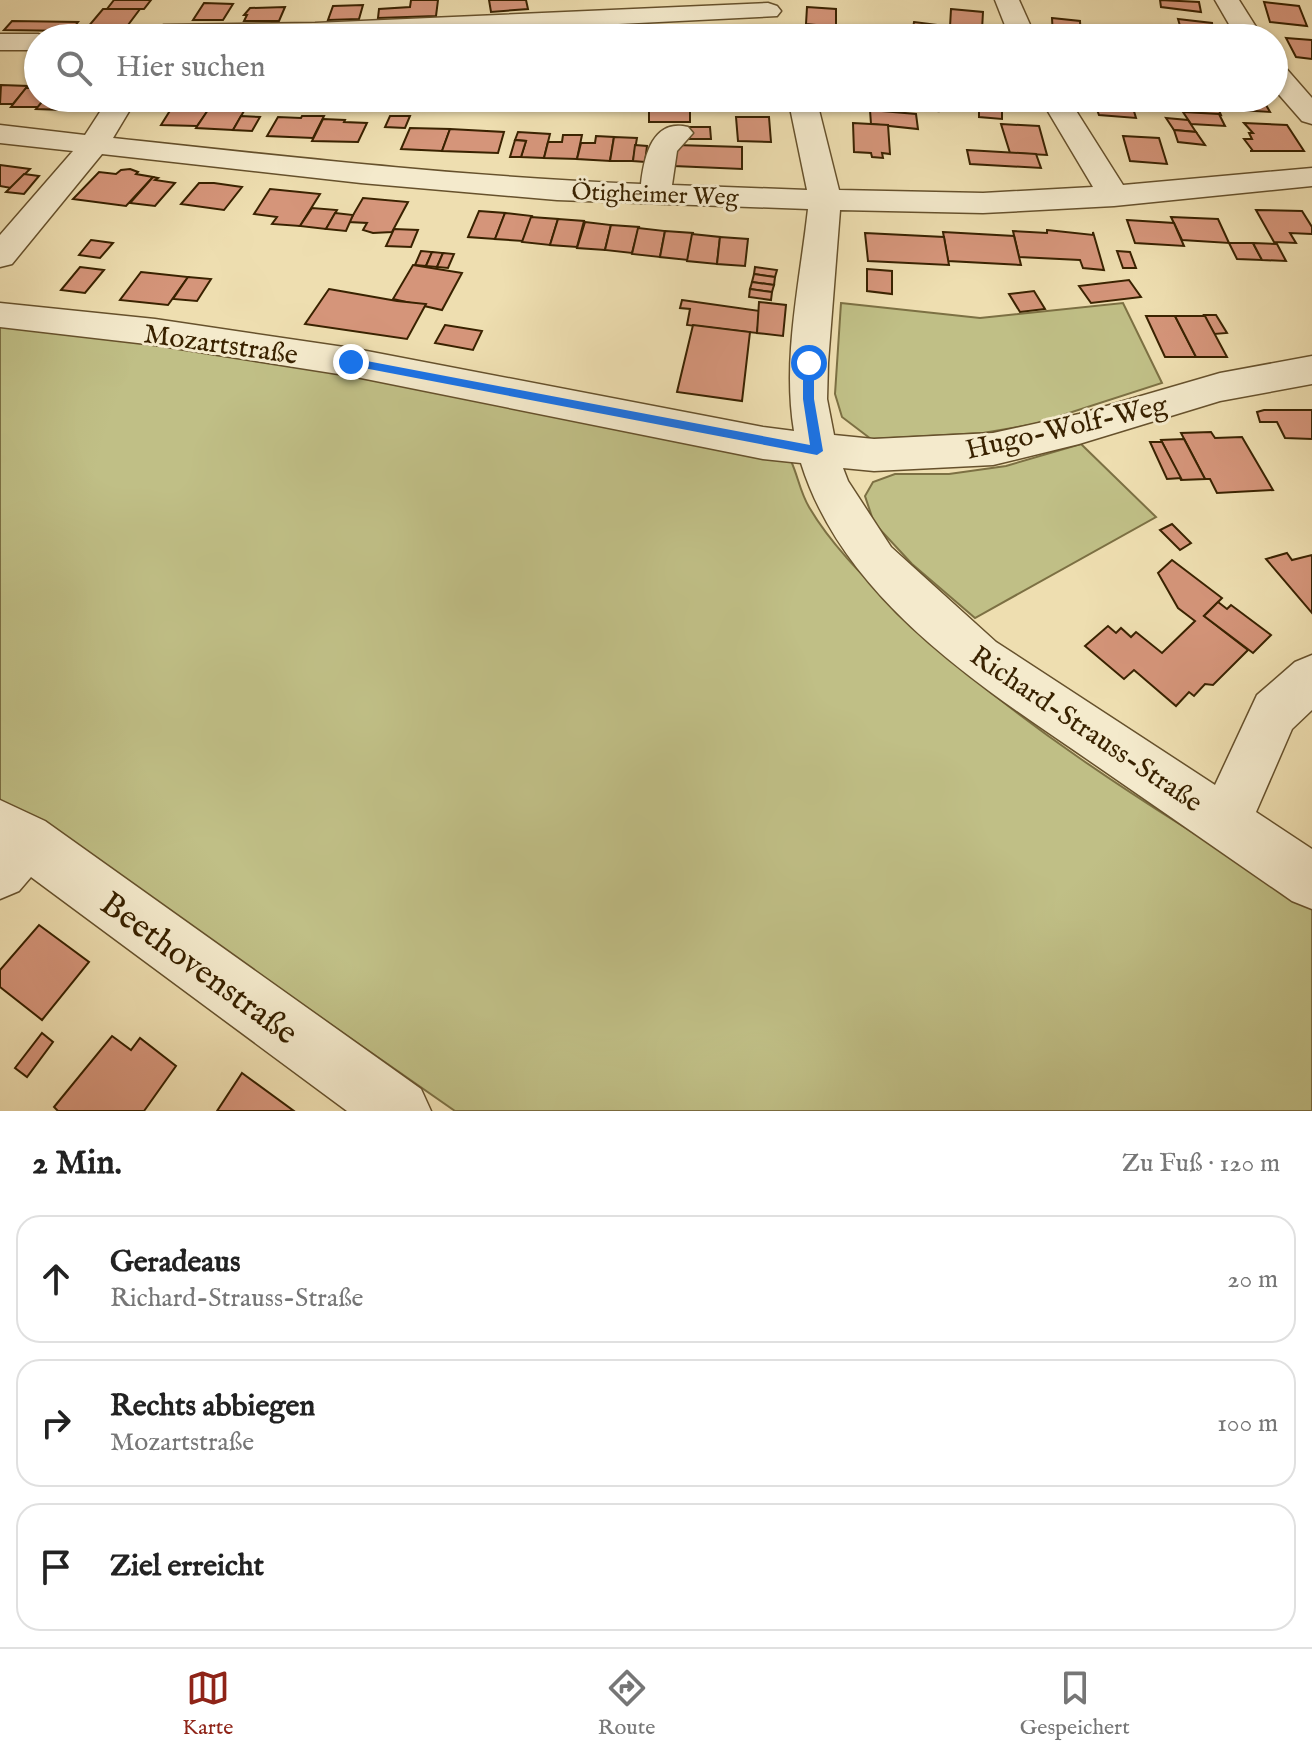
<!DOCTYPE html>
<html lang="de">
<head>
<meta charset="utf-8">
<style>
  :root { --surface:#fff; --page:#f6f6f6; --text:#222; --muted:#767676; --line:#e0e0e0; --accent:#8f2418 }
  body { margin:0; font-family:"IM FELL English",serif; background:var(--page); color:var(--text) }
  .stop { position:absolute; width:24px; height:24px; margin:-18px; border:6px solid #1a73e8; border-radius:50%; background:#fff }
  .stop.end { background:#1a73e8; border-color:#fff; box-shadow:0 2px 8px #0008 }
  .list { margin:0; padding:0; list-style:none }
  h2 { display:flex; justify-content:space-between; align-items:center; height:104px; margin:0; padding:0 32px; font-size:34px }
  h2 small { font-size:26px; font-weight:400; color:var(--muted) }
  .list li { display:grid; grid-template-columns:52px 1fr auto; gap:24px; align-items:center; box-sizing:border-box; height:128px; margin:0 16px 16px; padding:0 16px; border:2px solid var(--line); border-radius:24px }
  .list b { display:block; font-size:30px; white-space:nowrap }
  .list p { margin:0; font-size:26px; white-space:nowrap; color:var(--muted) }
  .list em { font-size:26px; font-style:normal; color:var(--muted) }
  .icon { flex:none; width:44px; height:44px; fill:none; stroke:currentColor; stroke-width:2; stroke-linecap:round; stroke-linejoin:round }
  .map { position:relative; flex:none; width:1312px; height:1111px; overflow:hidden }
  .search { position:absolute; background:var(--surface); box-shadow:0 2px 6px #0004; left:24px; right:24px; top:24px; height:88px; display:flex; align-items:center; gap:20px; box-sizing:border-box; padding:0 28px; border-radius:44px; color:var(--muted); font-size:30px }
  .sheet { height:536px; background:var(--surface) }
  nav { display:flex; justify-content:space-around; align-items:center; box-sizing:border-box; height:112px; border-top:2px solid var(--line); background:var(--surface); font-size:22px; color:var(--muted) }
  nav a { display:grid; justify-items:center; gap:4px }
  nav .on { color:var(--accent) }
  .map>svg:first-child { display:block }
  .green { fill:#c0bf86; stroke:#7c7043; stroke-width:2 }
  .building { fill:#d5957a; stroke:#392200; stroke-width:2 }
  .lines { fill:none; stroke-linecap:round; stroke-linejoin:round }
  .minor-casing { stroke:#66512c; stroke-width:3 }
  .minor { fill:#f4eacc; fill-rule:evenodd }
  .route { fill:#1a73e8 }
  .labels { text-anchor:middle; stroke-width:6; stroke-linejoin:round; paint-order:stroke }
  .far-street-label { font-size:24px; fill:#392200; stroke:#f4eacc }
  .street-label { font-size:28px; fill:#392200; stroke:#f4eacc }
  .near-street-label { font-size:34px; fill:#392200; stroke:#f4eacc }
</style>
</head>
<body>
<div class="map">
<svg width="1312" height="1111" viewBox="0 0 1312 1111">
  <rect width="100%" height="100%" fill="#eedeb0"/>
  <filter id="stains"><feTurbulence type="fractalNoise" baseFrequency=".0025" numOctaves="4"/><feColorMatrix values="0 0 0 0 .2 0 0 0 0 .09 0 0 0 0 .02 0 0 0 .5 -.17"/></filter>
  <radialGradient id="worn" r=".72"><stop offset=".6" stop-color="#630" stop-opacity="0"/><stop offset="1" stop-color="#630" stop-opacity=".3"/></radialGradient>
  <g class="green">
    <polygon points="841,303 980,318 1123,303 1162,383 1035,424 983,433 871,439 842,417 835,394"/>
    <path d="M0,323L346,371L791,461C798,476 800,492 809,507C830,543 862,575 891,604C1012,725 1167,817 1312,906V1111H455L43,824L0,803Z"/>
    <polygon points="1081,444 1156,517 975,618 912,564 874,523 865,496 873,482 895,474 949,474 1006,466"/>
  </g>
  <g class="building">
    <polygon points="114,0 151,0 144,9 107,9"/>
    <polygon points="411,0 438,0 436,16 378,18 379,9 410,7"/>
    <polygon points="489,0 526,0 528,9 491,12"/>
    <polygon points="1160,0 1199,2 1201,12 1161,7"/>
    <polygon points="1264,2 1299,6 1307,26 1270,22"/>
    <polygon points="204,3 233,4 223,20 193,20"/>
    <polygon points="363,5 359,19 328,20 333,6"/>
    <polygon points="285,7 279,21 244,21 247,15 244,15 250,8"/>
    <polygon points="807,7 836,9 836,27 806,24"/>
    <polygon points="103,9 140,9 125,29 87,28"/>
    <polygon points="951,9 983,12 982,30 950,27"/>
    <polygon points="1052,18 1080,21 1081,38 1053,37"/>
    <polygon points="1178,19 1212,23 1214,38 1183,36"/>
    <polygon points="12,21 78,22 71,31 4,30"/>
    <polygon points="914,22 946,26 945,32 913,28"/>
    <polygon points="659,25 659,30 672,34 670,38 604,38 604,27"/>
    <polygon points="73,28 125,29 136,28 129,38 66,37"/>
    <polygon points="590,28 590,37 576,38 570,36 568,30"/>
    <polygon points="913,28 934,30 933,38 912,37"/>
    <polygon points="568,29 570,36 576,38 534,38 533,33"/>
    <polygon points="1286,38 1312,40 1312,59 1296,57"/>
    <polygon points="1,85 28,86 13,104 0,104"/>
    <polygon points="26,88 38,88 38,98 45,98 39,107 11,107"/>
    <polygon points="45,98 72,98 64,110 36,109"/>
    <polygon points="72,98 101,98 92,110 64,110"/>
    <polygon points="507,98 529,98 524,111 502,110"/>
    <polygon points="913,98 933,99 938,111 915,109"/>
    <polygon points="1098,98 1130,98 1136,118 1099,115 1096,107 1091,106 1089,99"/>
    <polygon points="1217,98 1262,98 1270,112 1222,109"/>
    <polygon points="1191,100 1200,101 1202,107 1218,108 1221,115 1197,113"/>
    <polygon points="733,102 766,106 767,111 734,111"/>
    <polygon points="979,104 1002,106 1002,119 979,117"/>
    <polygon points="171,109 188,108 209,109 197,126 161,125"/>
    <polygon points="208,110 228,111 244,111 233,130 196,128"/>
    <polygon points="649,110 690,111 690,122 649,122"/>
    <polygon points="870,110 916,114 918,129 871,124"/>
    <polygon points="1183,112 1219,114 1225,126 1191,124"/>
    <polygon points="241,116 260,117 252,131 233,130"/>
    <polygon points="302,116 324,116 313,138 267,136 278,117 301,118"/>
    <polygon points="390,116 410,116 405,128 385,127"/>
    <polygon points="736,117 769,117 771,142 738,141"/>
    <polygon points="1166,118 1188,120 1196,132 1174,130"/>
    <polygon points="323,119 345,120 344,122 367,123 358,142 312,141"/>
    <polygon points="853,123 888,125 890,154 882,153 883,158 872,157 871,153 854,152"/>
    <polygon points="1244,123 1287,125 1304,151 1250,151 1253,151 1244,139 1252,139 1249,133 1253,133"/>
    <polygon points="1001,124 1039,126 1047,155 1010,153"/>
    <polygon points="690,127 710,127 711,139 690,139"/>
    <polygon points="410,128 450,129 442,151 401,149"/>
    <polygon points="450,129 504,132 498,153 442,151"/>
    <polygon points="1174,130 1196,132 1205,145 1178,142"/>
    <polygon points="518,132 550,134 544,158 521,157 526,141 515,140"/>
    <polygon points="563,135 582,135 577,159 544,158 548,142 562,142"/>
    <polygon points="596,136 614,137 610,161 577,159 581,143 595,143"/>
    <polygon points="1123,136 1159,138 1167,164 1130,161"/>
    <polygon points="614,137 637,138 633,161 610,161"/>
    <polygon points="515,140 526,141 521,157 510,157"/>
    <polygon points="635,145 647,146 645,162 633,161"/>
    <polygon points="676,145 742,147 742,169 674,166"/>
    <polygon points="967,150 1036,154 1041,168 970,164"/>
    <polygon points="0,165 30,169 11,188 0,186"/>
    <polygon points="130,169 138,172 136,174 153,177 126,206 73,199 99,172 116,174 121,170"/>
    <polygon points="24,174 39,176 24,194 6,192"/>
    <polygon points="153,177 158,178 155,180 175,183 155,206 130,203"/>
    <polygon points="199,183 214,183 242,187 224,210 181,204"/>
    <polygon points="270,189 320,194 300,226 272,224 277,217 254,214"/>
    <polygon points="363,198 408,202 392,232 373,233 363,230 367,223 349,222"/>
    <polygon points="312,208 337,210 326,229 300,226"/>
    <polygon points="1256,210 1302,211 1312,227 1312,234 1290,233 1296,243 1274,242"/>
    <polygon points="479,211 505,213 495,239 468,237"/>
    <polygon points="335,213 353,215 346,231 326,229"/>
    <polygon points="505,213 532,216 523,241 495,239"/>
    <polygon points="531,217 558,219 550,245 522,242"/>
    <polygon points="1171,217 1218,219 1229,243 1182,240"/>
    <polygon points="558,219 584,221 577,247 550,245"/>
    <polygon points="1127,220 1174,223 1184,246 1135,243"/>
    <polygon points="585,222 611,225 605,250 577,248"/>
    <polygon points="611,225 639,227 632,253 605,250"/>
    <polygon points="638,228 665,231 660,257 632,254"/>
    <polygon points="394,229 418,230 411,247 386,246"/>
    <polygon points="1047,230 1093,235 1093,232 1104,270 1083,268 1080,260 1019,257 1013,231 1047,233"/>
    <polygon points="665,231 693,233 688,260 660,257"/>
    <polygon points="943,232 1014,236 1021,265 948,261"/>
    <polygon points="865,233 944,237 949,265 868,261"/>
    <polygon points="692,234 720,237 717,264 687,261"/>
    <polygon points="720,237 748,239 745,266 717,264"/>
    <polygon points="91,240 113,243 100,258 79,255"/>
    <polygon points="1229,243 1253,243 1262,260 1237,259"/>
    <polygon points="1253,243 1277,244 1286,261 1262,260"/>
    <polygon points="421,251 432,252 426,266 415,265"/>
    <polygon points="1117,251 1130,252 1136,268 1123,268"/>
    <polygon points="432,252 443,253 437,267 426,266"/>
    <polygon points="443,253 454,254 448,268 437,267"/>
    <polygon points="413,265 462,273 442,310 393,299"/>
    <polygon points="80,267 104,270 85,293 61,290"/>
    <polygon points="755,267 777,270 775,277 754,274"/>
    <polygon points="867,269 892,271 892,294 867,291"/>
    <polygon points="141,272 188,277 168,305 120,300"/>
    <polygon points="754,274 775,277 774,285 752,282"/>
    <polygon points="188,277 211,279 197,301 173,299"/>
    <polygon points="1129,280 1141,297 1091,303 1079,286"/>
    <polygon points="752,282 774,285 772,292 750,289"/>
    <polygon points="329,289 397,301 426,304 407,339 305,324"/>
    <polygon points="750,289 772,292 771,300 749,297"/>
    <polygon points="1034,291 1045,309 1020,312 1009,294"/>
    <polygon points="682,300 760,311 757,333 687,325 690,309 680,308"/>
    <polygon points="759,302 786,305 783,336 757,333"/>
    <polygon points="1204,315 1216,315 1227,333 1214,334"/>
    <polygon points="1146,316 1175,316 1196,357 1165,357"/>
    <polygon points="1175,316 1205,316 1227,357 1196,357"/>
    <polygon points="445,325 482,331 473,350 435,343"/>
    <polygon points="693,325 750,332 742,401 677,392"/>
    <polygon points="1264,410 1312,410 1312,439 1285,438 1277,422 1260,422 1257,412"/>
    <polygon points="1211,432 1215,438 1242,437 1273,490 1217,493 1210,479 1205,479 1181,433"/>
    <polygon points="1184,439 1205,479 1181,480 1161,440"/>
    <polygon points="1150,442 1162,442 1181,478 1167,479"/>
    <polygon points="1172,524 1191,543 1180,550 1160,530"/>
    <polygon points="1287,553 1292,560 1312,555 1312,613 1266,559"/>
    <polygon points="1172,560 1222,598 1204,616 1248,650 1213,685 1205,684 1194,696 1189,692 1176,706 1134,670 1124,679 1085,646 1108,626 1116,633 1121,628 1131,637 1136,632 1162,653 1195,621 1178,608 1158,573"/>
    <polygon points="1218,602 1227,609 1231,605 1271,635 1253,653 1204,616"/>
    <polygon points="39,925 89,962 42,1020 0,987 0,970"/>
    <polygon points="42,1033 53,1042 27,1077 15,1068"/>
    <polygon points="112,1036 131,1050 140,1038 176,1066 144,1111 58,1111 54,1107"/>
    <polygon points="242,1073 294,1111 217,1111"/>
  </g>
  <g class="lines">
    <g class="minor-casing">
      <g id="minor">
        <polygon points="995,0 1019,0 1036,38 1010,38"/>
        <polygon points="1215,0 1239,0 1263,38 1237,38"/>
        <polygon points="768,3 777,6 781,11 777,16 342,38 155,38 151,33 155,28 164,25 315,23"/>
        <polygon points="0,34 38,34 48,38 38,38 38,50 0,50"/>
        <polygon points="1274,64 1284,66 1312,98 1312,124 1302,121 1274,89"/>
        <path d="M109,98H137L113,138C289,157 465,177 641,184C644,156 653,118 688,127L693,133L677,151L672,185L807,190L788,98H816L839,190L983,193L1093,187L1040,98H1068L1123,185L1312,168V186L1114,206L983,213L840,210L828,363L827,399L834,435L874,439L993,433L1079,414L1220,373L1312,356V384L1220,401L1079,444L993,465L874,471L843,468L848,481L891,547L996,642L1215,785L1257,695L1295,662L1312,655V710L1292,729L1256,812L1312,849V909L1292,901C1227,856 1162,811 1097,766C983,688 844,601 801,463L763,459L351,376L155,345L0,327V303L155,319L351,348L763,427L794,431C782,358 800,282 808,209L557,200L361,183L102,154L12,264L0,267V235L73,151L0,143V125L85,135Z"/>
        <polygon points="0,800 45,821 421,1089 431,1111 347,1111 31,877 19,891 0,899"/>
      </g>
    </g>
    <use href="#minor" class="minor"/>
  </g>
  <polygon class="route" points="351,358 810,445 803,399 803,363 809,359 814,363 814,399 823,451 817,455 348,365 346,362"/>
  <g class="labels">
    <g class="far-street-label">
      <text transform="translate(655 194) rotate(2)" y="8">Ötigheimer Weg</text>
    </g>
    <g class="street-label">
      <text transform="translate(221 343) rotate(8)" y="10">Mozartstraße</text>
      <text transform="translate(1066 426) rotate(-13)" y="10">Hugo-Wolf-Weg</text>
      <text transform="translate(1087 728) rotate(34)" y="10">Richard-Strauss-Straße</text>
    </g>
    <g class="near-street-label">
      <text transform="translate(200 967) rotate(36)" y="12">Beethovenstraße</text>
    </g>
  </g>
  <rect width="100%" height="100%" filter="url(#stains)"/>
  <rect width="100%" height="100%" fill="url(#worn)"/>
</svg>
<div class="stop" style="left:809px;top:363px"></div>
<div class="stop end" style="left:351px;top:362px"></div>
<div class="search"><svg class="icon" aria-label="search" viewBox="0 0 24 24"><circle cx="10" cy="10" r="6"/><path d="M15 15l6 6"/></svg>Hier suchen</div>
</div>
<section class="sheet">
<h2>2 Min.<small>Zu Fuß · 120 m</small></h2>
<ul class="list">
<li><svg class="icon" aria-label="ahead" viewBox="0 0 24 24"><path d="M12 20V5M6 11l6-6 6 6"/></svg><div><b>Geradeaus</b><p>Richard-Strauss-Straße</p></div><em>20 m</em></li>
<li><svg class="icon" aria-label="right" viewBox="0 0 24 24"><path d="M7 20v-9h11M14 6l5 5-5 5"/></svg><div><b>Rechts abbiegen</b><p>Mozartstraße</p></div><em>100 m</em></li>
<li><svg class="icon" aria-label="arrive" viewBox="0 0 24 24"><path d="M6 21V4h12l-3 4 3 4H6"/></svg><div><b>Ziel erreicht</b></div></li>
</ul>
</section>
<nav>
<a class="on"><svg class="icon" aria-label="map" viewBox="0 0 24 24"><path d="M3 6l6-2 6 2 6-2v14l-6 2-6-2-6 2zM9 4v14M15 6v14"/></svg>Karte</a>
<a><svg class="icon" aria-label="directions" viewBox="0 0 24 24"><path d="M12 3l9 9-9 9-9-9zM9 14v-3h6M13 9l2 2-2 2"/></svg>Route</a>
<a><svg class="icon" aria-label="saved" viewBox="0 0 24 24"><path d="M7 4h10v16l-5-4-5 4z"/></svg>Gespeichert</a>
</nav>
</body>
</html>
